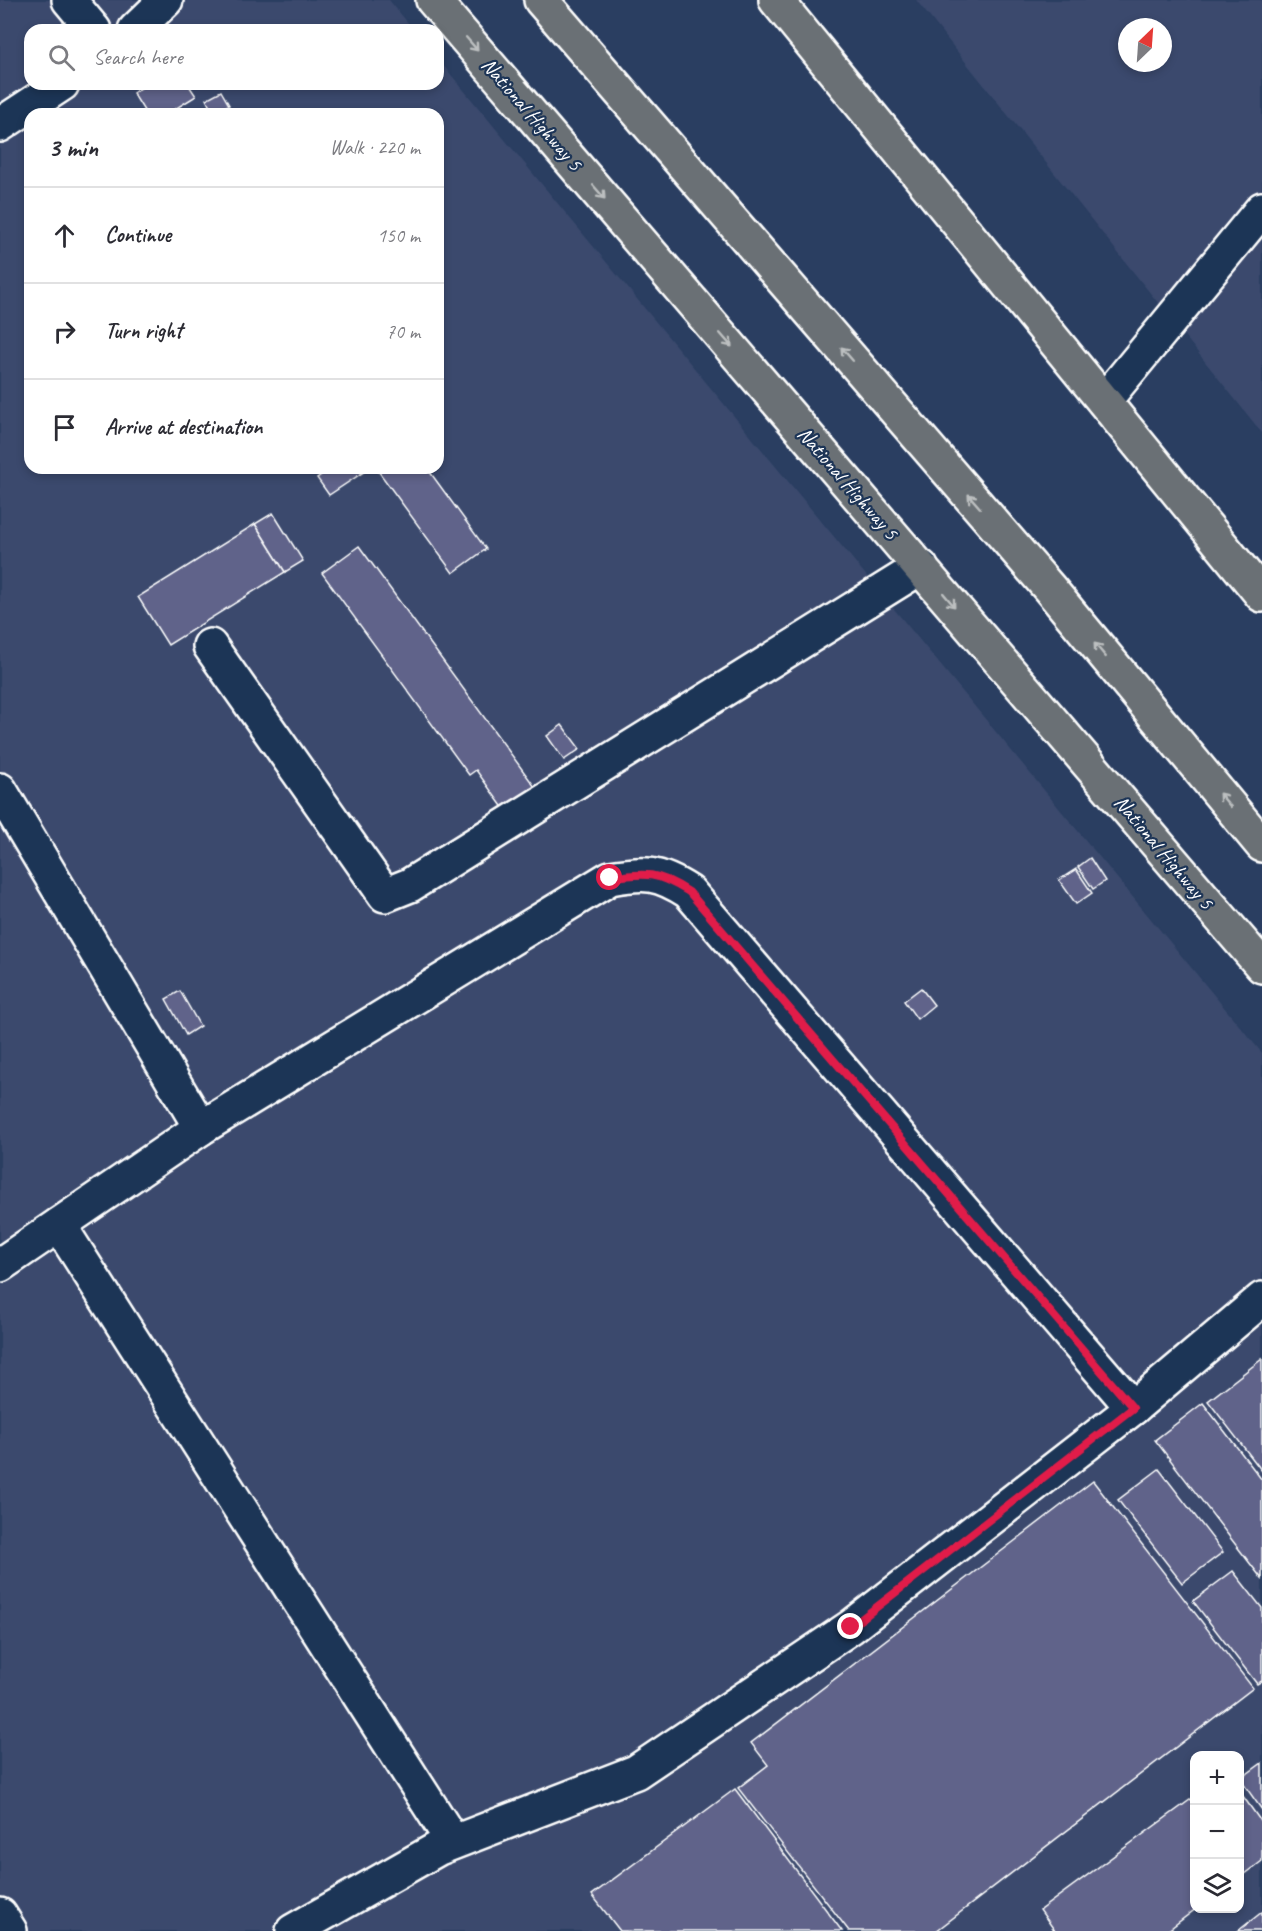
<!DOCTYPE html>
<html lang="en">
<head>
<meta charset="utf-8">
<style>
  :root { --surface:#fff; --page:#f2f2f3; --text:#2b2b33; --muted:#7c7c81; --line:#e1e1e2 }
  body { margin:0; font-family:Caveat,sans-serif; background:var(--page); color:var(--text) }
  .controls { position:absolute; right:18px; bottom:18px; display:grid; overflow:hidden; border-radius:12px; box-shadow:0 3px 9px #0003 }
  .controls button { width:54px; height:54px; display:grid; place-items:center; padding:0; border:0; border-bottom:2px solid var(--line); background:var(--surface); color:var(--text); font:30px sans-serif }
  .compass { position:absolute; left:1118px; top:18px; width:54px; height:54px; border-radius:50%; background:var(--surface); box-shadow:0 3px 9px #0003; rotate:25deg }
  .stop { position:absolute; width:18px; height:18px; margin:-14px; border:4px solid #e11d48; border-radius:50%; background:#fff }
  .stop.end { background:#e11d48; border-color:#fff; box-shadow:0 2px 6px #0008 }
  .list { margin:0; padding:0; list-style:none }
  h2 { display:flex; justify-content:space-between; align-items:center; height:78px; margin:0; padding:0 24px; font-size:26px }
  h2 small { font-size:20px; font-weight:400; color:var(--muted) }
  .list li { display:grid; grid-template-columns:39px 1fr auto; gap:18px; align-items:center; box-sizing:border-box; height:96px; padding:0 24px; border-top:2px solid var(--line) }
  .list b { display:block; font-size:22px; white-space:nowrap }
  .list em { font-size:20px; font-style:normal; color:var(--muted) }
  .icon { flex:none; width:33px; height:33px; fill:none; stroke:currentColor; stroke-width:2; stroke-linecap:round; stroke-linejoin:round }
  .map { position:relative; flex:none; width:1262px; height:1931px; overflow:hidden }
  .search { position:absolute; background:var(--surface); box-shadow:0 3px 9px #0003; left:24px; top:24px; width:420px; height:66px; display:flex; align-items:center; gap:15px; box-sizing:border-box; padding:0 21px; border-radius:18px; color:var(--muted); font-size:22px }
  .panel { position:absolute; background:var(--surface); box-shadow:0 3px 9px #0003; left:24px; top:108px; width:420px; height:366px; border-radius:18px }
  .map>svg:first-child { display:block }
  .built { fill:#3a496d; fill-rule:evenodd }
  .building { fill:#60648a; stroke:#fff; stroke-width:1.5 }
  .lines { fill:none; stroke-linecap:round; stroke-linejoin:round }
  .minor-casing { stroke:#fff; stroke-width:38 }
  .highway-casing { stroke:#fff; stroke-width:38 }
  .minor { stroke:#1d3557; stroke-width:33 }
  .highway { stroke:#6a7074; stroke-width:33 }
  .oneway { stroke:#bcbfc0 }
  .route { stroke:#e11d48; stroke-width:8 }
  .labels { text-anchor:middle; stroke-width:4.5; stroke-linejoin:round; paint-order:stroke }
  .street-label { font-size:21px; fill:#fff; stroke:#1d3557 }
</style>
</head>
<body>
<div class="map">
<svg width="1262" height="1931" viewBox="0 0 1262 1931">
  <rect width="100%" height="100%" fill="#2a3e61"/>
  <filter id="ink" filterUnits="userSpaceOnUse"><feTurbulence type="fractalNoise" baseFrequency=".0167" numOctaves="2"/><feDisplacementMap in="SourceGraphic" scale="12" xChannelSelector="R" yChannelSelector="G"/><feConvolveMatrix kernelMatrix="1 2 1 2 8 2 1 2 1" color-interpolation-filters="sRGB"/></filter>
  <g filter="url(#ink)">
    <g class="built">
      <path d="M0,0H389L414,30H30V84H438V59L1262,1053V1931H0ZM30,114H438V468H30ZM1194,1756H1240V1908H1194Z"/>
      <path d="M916,0H1262V433ZM1127,27H1163V63H1127Z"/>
    </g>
    <g class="building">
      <polygon points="147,84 188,84 196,96 167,114 146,114 133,93"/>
      <polygon points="221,91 229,105 213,113 206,99"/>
      <polygon points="331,468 363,468 365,471 329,495 317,478"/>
      <polygon points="376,468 427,468 486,549 453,573"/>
      <polygon points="273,513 303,561 285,572 255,524"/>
      <polygon points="255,524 285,572 168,645 138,597"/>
      <polygon points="359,546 535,787 504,809 476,770 469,775 322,573"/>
      <polygon points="562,725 580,749 564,760 547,736"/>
      <polygon points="1090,858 1105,881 1093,889 1078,867"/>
      <polygon points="1076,869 1092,893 1076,904 1059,880"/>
      <polygon points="921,988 934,1005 917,1019 904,1001"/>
      <polygon points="180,991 200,1026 186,1035 166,999"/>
      <polygon points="1262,1359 1262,1471 1208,1401"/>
      <polygon points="1203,1403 1262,1480 1262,1579 1155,1440"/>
      <polygon points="1159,1469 1223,1552 1182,1583 1118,1500"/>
      <polygon points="1093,1481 1253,1688 936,1931 849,1931 738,1788 768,1765 751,1743"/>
      <polygon points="1233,1571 1262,1608 1262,1681 1257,1684 1193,1601"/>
      <polygon points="1262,1763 1262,1810 1240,1779"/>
      <polygon points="735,1789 842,1931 620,1931 592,1895"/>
      <polygon points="1240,1792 1262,1823 1262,1861 1240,1878"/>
      <polygon points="1194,1797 1194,1908 1197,1908 1167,1931 1055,1931 1040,1910"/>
      <polygon points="1262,1912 1262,1931 1238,1931"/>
    </g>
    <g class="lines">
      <g class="minor-casing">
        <g id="minor">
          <polyline points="69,0 94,30"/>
          <polyline points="135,30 166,0"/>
          <polyline points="0,125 62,84"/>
          <polyline points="1104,401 1262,209"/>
          <polyline points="210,646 385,895 410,885 921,567"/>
          <polyline points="0,790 201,1128"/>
          <polyline points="59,1225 453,1842"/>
          <path d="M0,1265L201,1128L610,878C645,872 658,872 689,892L1133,1408"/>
          <polyline points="0,1915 10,1931"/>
          <polyline points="293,1931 439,1848 636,1772 851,1627 1133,1408 1262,1299"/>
        </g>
      </g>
      <g class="highway-casing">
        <g id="highway">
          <polyline points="433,0 1262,966"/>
          <polyline points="541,0 1050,589 1262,845"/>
          <polyline points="776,0 1262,595"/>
        </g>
      </g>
      <use href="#minor" class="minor"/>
      <use href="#highway" class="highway"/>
    </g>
    <defs><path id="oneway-shaft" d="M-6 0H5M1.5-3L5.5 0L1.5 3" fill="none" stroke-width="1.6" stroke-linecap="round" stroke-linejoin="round" transform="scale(1.5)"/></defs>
    <g class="oneway">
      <use href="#oneway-shaft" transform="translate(472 44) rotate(49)"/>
      <use href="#oneway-shaft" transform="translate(599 192) rotate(49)"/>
      <use href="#oneway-shaft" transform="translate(726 340) rotate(49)"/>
      <use href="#oneway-shaft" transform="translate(847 354) rotate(-131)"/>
      <use href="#oneway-shaft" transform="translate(974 501) rotate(-131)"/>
      <use href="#oneway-shaft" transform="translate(949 600) rotate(50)"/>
      <use href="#oneway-shaft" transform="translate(1100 650) rotate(-130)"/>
      <use href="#oneway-shaft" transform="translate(1225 800) rotate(-130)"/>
    </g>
  </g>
  <g class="lines" filter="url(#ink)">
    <path class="route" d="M610,878C645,872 658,872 689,892L1133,1408L851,1627"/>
  </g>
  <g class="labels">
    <g class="street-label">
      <text transform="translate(532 114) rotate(49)" y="7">National Highway 5</text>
      <text transform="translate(848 483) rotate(49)" y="7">National Highway 5</text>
      <text transform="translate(1164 852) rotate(50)" y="7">National Highway 5</text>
    </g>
  </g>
</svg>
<div class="controls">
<button>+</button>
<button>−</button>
<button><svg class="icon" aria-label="layers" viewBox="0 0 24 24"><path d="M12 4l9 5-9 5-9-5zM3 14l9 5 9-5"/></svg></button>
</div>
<svg class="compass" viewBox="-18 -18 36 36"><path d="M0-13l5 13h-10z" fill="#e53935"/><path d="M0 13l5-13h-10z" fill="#7c7c81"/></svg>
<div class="stop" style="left:610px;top:878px"></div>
<div class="stop end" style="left:851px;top:1627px"></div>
<div class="search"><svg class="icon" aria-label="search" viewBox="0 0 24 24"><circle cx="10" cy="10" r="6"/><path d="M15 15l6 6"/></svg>Search here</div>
<section class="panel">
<h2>3 min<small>Walk · 220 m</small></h2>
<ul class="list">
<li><svg class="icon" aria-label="ahead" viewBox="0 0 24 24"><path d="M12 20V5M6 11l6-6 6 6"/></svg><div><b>Continue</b></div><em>150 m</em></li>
<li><svg class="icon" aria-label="right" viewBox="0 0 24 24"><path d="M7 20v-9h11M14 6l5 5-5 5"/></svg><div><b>Turn right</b></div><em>70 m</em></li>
<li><svg class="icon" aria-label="arrive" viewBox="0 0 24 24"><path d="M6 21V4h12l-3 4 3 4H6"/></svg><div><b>Arrive at destination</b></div></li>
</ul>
</section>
</div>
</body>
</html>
